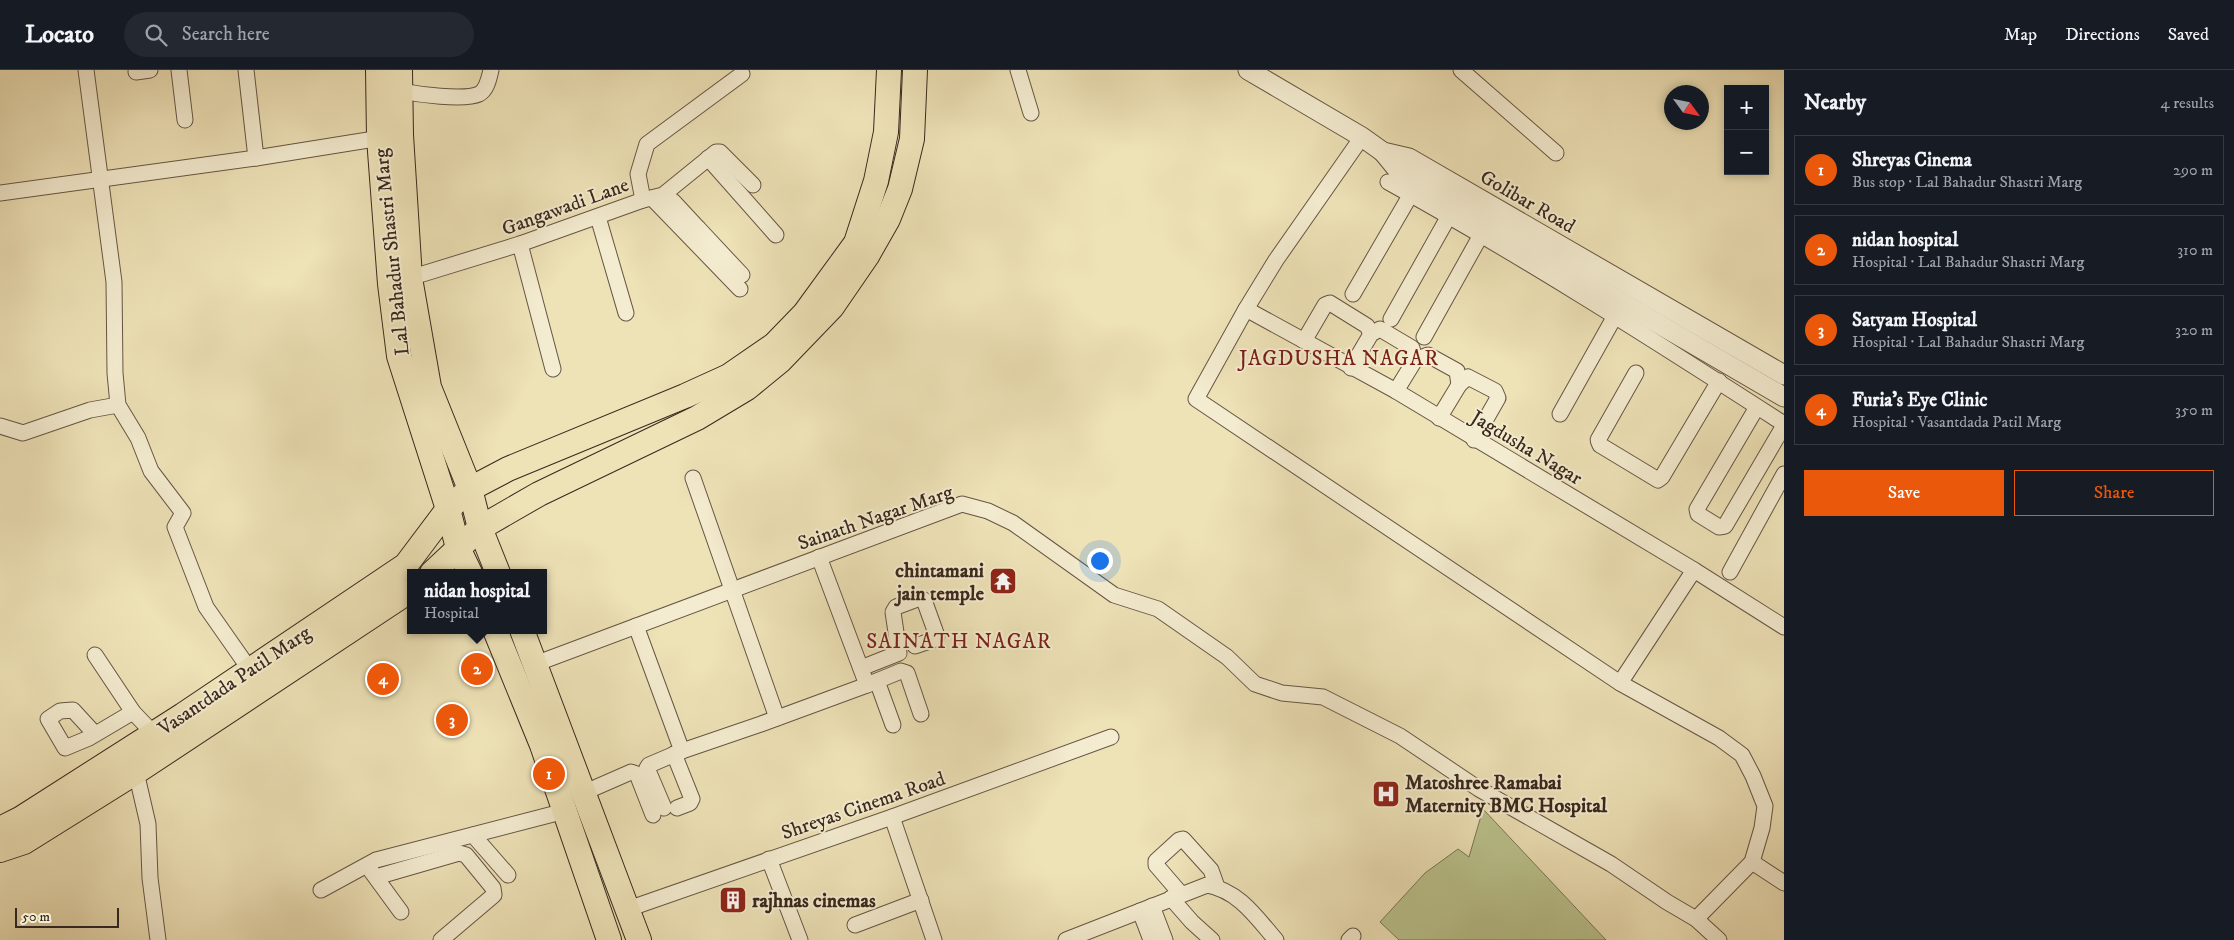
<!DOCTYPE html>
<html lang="en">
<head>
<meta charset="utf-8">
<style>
  :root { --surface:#171b24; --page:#242831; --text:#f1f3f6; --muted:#9ea1a6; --line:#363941; --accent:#ea580c }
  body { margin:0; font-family:"IM FELL DW Pica",serif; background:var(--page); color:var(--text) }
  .controls { position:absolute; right:15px; top:15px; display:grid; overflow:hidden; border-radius:0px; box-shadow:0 2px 8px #0003 }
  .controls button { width:45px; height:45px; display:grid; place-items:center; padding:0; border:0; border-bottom:1px solid var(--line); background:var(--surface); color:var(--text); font:25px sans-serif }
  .compass { position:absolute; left:1664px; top:15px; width:45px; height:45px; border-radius:50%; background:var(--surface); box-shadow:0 2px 8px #0003; rotate:123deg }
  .scale { position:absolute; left:15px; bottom:12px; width:104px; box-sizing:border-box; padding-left:5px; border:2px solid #39281d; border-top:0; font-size:14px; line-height:18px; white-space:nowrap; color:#39281d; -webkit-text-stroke:4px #f4ecd0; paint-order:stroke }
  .you { position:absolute; left:1099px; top:490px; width:18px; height:18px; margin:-12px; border:4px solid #fff; border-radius:50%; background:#1a73e8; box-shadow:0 0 0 8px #1a73e833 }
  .badge { display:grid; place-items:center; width:32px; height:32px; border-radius:50%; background:var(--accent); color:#fff; font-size:16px; font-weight:700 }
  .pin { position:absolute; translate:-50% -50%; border:2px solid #fff; box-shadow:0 1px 5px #0006 }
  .popup { position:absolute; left:407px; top:499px; width:140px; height:65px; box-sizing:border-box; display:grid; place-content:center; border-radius:0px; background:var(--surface); filter:drop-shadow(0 1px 4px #0005); font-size:16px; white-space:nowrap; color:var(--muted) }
  .popup b { font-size:19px; color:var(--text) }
  .popup::after { content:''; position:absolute; left:50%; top:100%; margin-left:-10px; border:10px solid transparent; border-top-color:var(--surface) }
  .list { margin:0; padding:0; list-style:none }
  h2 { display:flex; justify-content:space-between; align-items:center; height:65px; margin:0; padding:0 20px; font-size:21px }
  h2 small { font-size:16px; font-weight:400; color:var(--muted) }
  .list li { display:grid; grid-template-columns:32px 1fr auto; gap:15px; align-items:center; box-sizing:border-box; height:70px; margin:0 10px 10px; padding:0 10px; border:1px solid var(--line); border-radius:0px }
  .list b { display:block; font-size:19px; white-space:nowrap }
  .list p { margin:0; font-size:16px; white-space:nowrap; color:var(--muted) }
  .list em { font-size:16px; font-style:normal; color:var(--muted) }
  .actions { display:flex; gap:10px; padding:15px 20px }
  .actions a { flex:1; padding:11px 0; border:1px solid var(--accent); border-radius:0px; text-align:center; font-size:18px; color:var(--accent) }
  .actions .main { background:var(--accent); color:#fff }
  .icon { flex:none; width:28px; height:28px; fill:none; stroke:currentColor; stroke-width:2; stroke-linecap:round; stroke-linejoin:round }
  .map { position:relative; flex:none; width:1784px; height:870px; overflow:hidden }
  header { display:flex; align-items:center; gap:30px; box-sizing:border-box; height:70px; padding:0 25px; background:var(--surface); border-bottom:1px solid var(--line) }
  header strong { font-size:24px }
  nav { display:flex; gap:28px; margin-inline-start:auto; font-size:18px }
  .search { width:350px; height:45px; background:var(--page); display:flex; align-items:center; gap:12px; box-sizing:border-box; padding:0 18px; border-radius:28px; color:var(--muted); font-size:19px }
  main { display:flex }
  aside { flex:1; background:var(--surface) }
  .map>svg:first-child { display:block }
  .park { fill:#bac38d; stroke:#7a7655 }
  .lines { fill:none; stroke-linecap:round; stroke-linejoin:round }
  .minor-casing { stroke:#665644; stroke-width:17 }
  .tertiary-casing { stroke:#665644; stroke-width:21 }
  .primary-casing { stroke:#39281d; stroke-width:26 }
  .minor { stroke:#f4ecd0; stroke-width:15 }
  .tertiary { stroke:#f4ecd0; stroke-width:19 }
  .primary { stroke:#eee2b7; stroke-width:24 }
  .labels { text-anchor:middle; stroke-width:4; stroke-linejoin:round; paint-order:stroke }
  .street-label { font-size:20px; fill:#39281d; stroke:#f4ecd0 }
  .poi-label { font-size:20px; font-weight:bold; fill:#39281d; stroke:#f4ecd0; text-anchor:start }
  .neighbourhood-label { font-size:21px; letter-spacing:1px; fill:#7a1f14; stroke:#f4ecd0 }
</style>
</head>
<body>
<header>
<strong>Locato</strong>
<div class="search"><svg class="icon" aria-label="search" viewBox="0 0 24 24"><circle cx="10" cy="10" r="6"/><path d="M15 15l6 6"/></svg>Search here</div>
<nav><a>Map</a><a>Directions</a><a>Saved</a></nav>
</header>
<main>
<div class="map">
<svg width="1784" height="870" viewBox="0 0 1784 870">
  <rect width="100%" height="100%" fill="#eee2b7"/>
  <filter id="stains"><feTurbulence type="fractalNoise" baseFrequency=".004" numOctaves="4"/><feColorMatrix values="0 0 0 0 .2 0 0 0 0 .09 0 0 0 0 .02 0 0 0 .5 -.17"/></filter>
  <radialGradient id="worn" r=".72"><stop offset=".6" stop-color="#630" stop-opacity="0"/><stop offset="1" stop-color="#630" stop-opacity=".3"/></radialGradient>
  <polygon class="park" points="1483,739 1606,870 1399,870 1380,852 1425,803 1458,779 1469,787"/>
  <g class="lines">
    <g class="minor-casing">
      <g id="minor">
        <polyline points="86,0 114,212 115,303 118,335 138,368 151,401 183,443 175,457 206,537 255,607"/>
        <polyline points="179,0 185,50"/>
        <polyline points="246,0 256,88"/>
        <polyline points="1018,0 1031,43"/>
        <polyline points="1461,0 1556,83"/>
        <polyline points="136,2 150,0"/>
        <path d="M400,21C417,24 464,31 479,24C487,20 489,8 491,0"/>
        <polyline points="1362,67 1276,190 1246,239 1196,329 1620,613 1719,668 1742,685 1753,706 1765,736 1762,758 1752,792 1696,849"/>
        <polyline points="708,88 776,165"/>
        <path d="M1388,112C1522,186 1652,269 1781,352L1783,357L1725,456L1719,457L1698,444L1697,439L1757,337"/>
        <polyline points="0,123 256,88 387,67"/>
        <polyline points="652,128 740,219"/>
        <polyline points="643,130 663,125 716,82 720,82 753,115"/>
        <polyline points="673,131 698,158 692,164"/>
        <polyline points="598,147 626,243"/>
        <polyline points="698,158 742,205"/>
        <polyline points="520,174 553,299"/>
        <polyline points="403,210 520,174 643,130 638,104 647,74 742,4"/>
        <polyline points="1353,224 1411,124"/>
        <polyline points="1246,239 1396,321 1694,500 1784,557"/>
        <polyline points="1391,249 1454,137"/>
        <polyline points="1424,267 1481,165"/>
        <polyline points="1304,271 1325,235 1330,233 1367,256 1371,264"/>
        <polyline points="1351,298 1371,264 1380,259 1412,278 1415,290"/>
        <polyline points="1636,303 1598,370 1600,375 1658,410 1662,407 1719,311"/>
        <polyline points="1396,321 1415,290 1428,285 1457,301 1459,315"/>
        <polyline points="1560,344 1615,246"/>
        <polyline points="1439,348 1459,315 1468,307 1495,321 1498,328 1474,370"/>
        <polyline points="0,356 23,363 90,340 118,335"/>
        <polyline points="693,408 777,648"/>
        <polyline points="1730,502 1784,404"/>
        <polyline points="636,556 682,681 761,654 867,615 819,487"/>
        <polyline points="95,585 133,642 154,664"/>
        <polyline points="535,594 962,434 988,441 1013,453 1114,525 1158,539 1227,587 1255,614 1282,623 1323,627 1400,666 1479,719 1611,794 1667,832 1696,849 1719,870"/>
        <polyline points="861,598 899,583 893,542 896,537 920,528 924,530 937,566 936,569 915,576"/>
        <polyline points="877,611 893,655"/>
        <polyline points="1620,613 1694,500"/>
        <polyline points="867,615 901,601 907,603 921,644"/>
        <polyline points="95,664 73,640 60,641 48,649 65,678 89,668 133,642"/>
        <polyline points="674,684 692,729 690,733 677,738"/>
        <polyline points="132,695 136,702 148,754 150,808 158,870"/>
        <polyline points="583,723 631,702 637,704 653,745"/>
        <polyline points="664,738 647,698 649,695 682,681"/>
        <polyline points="892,747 934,870"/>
        <polyline points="473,765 508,805"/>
        <polyline points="769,789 800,870"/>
        <polyline points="1752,792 1784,813"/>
        <polyline points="371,801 401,842"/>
        <polyline points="376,807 459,783 466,785 493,818 494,825 441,870"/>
        <polyline points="321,820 376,790 565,741"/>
        <polyline points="1181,824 1156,795 1156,791 1179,770 1183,769 1211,800 1217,817"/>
        <polyline points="1171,828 1192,852 1212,870"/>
        <polyline points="1152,836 1165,870"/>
        <polyline points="628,839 892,747 1111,667"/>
        <polyline points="1140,841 1151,870"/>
        <polyline points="855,855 921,830"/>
        <path d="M1066,870L1207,815C1239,821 1256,847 1276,870"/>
        <polyline points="1349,870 1353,866"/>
      </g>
    </g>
    <g class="tertiary-casing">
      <g id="tertiary">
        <polyline points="1248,0 1362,67 1383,82 1409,88 1784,305"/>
        <polyline points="1383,82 1401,104 1784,327"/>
      </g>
    </g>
    <g class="primary-casing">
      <g id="primary">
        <polyline points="378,0 379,68 390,214 399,286 448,439 458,478 470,503"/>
        <polyline points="400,0 401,65 410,208 429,317 470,419 480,458 498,503"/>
        <polyline points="432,503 480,458 539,424 697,348 747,318 780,291 832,237 867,186 888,149 900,119 912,69 915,0"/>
        <polyline points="495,560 542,675 609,870"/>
        <polyline points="522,560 639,870"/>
        <polyline points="0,759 20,749 183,645 406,495 448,439 470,419 508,399 685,326 729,306 774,275 805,243 856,173 876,111 886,62 889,0"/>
        <polyline points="0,780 24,772 136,702 411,520"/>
      </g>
    </g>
    <use href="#minor" class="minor"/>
    <use href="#tertiary" class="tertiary"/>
    <use href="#primary" class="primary"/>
  </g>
  <defs>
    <g id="temple-square" transform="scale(1.4375)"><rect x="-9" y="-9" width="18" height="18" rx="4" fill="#8f2418" stroke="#f4ecd0"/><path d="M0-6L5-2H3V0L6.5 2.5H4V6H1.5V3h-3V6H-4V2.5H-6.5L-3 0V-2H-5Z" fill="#fff"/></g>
    <g id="hospital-square" transform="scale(1.4375)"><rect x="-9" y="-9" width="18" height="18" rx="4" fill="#8f2418" stroke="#f4ecd0"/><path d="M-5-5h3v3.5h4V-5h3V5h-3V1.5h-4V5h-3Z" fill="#fff"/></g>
    <g id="building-square" transform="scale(1.4375)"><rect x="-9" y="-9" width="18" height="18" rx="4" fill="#8f2418" stroke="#f4ecd0"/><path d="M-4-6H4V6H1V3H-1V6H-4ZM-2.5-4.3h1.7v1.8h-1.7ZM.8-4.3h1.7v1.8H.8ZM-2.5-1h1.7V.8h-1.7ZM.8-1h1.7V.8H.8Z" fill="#fff"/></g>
  </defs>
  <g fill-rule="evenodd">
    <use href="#temple-square" x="1003" y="511"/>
    <use href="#hospital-square" x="1386" y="724"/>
    <use href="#building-square" x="733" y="830"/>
  </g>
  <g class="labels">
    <g class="street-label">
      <text transform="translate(1528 131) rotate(30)" y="7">Golibar Road</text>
      <text transform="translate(565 136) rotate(-20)" y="7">Gangawadi Lane</text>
      <text transform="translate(391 182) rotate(-96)" y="7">Lal Bahadur Shastri Marg</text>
      <text transform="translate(1527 377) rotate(31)" y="7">Jagdusha Nagar</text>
      <text transform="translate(875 447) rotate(-19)" y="7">Sainath Nagar Marg</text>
      <text transform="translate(234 610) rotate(-34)" y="7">Vasantdada Patil Marg</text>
      <text transform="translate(863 735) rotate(-19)" y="7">Shreyas Cinema Road</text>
    </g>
    <g class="poi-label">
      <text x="984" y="507" text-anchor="end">chintamani<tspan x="984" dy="23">jain temple</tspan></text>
      <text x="1405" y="719">Matoshree Ramabai<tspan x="1405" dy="23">Maternity BMC Hospital</tspan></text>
      <text x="752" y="837">rajhnas cinemas</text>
    </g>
    <g class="neighbourhood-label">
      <text x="1339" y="295">JAGDUSHA NAGAR</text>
      <text x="959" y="578">SAINATH NAGAR</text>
    </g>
  </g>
  <rect width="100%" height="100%" filter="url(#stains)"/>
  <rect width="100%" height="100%" fill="url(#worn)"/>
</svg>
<div class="controls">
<button>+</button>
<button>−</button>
</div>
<svg class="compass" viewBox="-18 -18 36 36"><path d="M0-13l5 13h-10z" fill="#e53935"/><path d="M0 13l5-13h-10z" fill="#9ea1a6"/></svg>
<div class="scale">50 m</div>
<div class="you"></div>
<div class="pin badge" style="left:549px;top:704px">1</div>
<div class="pin badge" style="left:477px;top:599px">2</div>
<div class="popup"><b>nidan hospital</b>Hospital</div>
<div class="pin badge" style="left:452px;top:650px">3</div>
<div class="pin badge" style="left:383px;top:609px">4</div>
</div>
<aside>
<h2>Nearby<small>4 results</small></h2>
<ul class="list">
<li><span class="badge">1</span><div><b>Shreyas Cinema</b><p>Bus stop · Lal Bahadur Shastri Marg</p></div><em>290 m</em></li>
<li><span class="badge">2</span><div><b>nidan hospital</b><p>Hospital · Lal Bahadur Shastri Marg</p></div><em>310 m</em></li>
<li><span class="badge">3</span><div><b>Satyam Hospital</b><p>Hospital · Lal Bahadur Shastri Marg</p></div><em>320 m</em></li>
<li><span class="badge">4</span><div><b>Furia's Eye Clinic</b><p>Hospital · Vasantdada Patil Marg</p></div><em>350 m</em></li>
</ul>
<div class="actions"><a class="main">Save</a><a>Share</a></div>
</aside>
</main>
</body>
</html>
